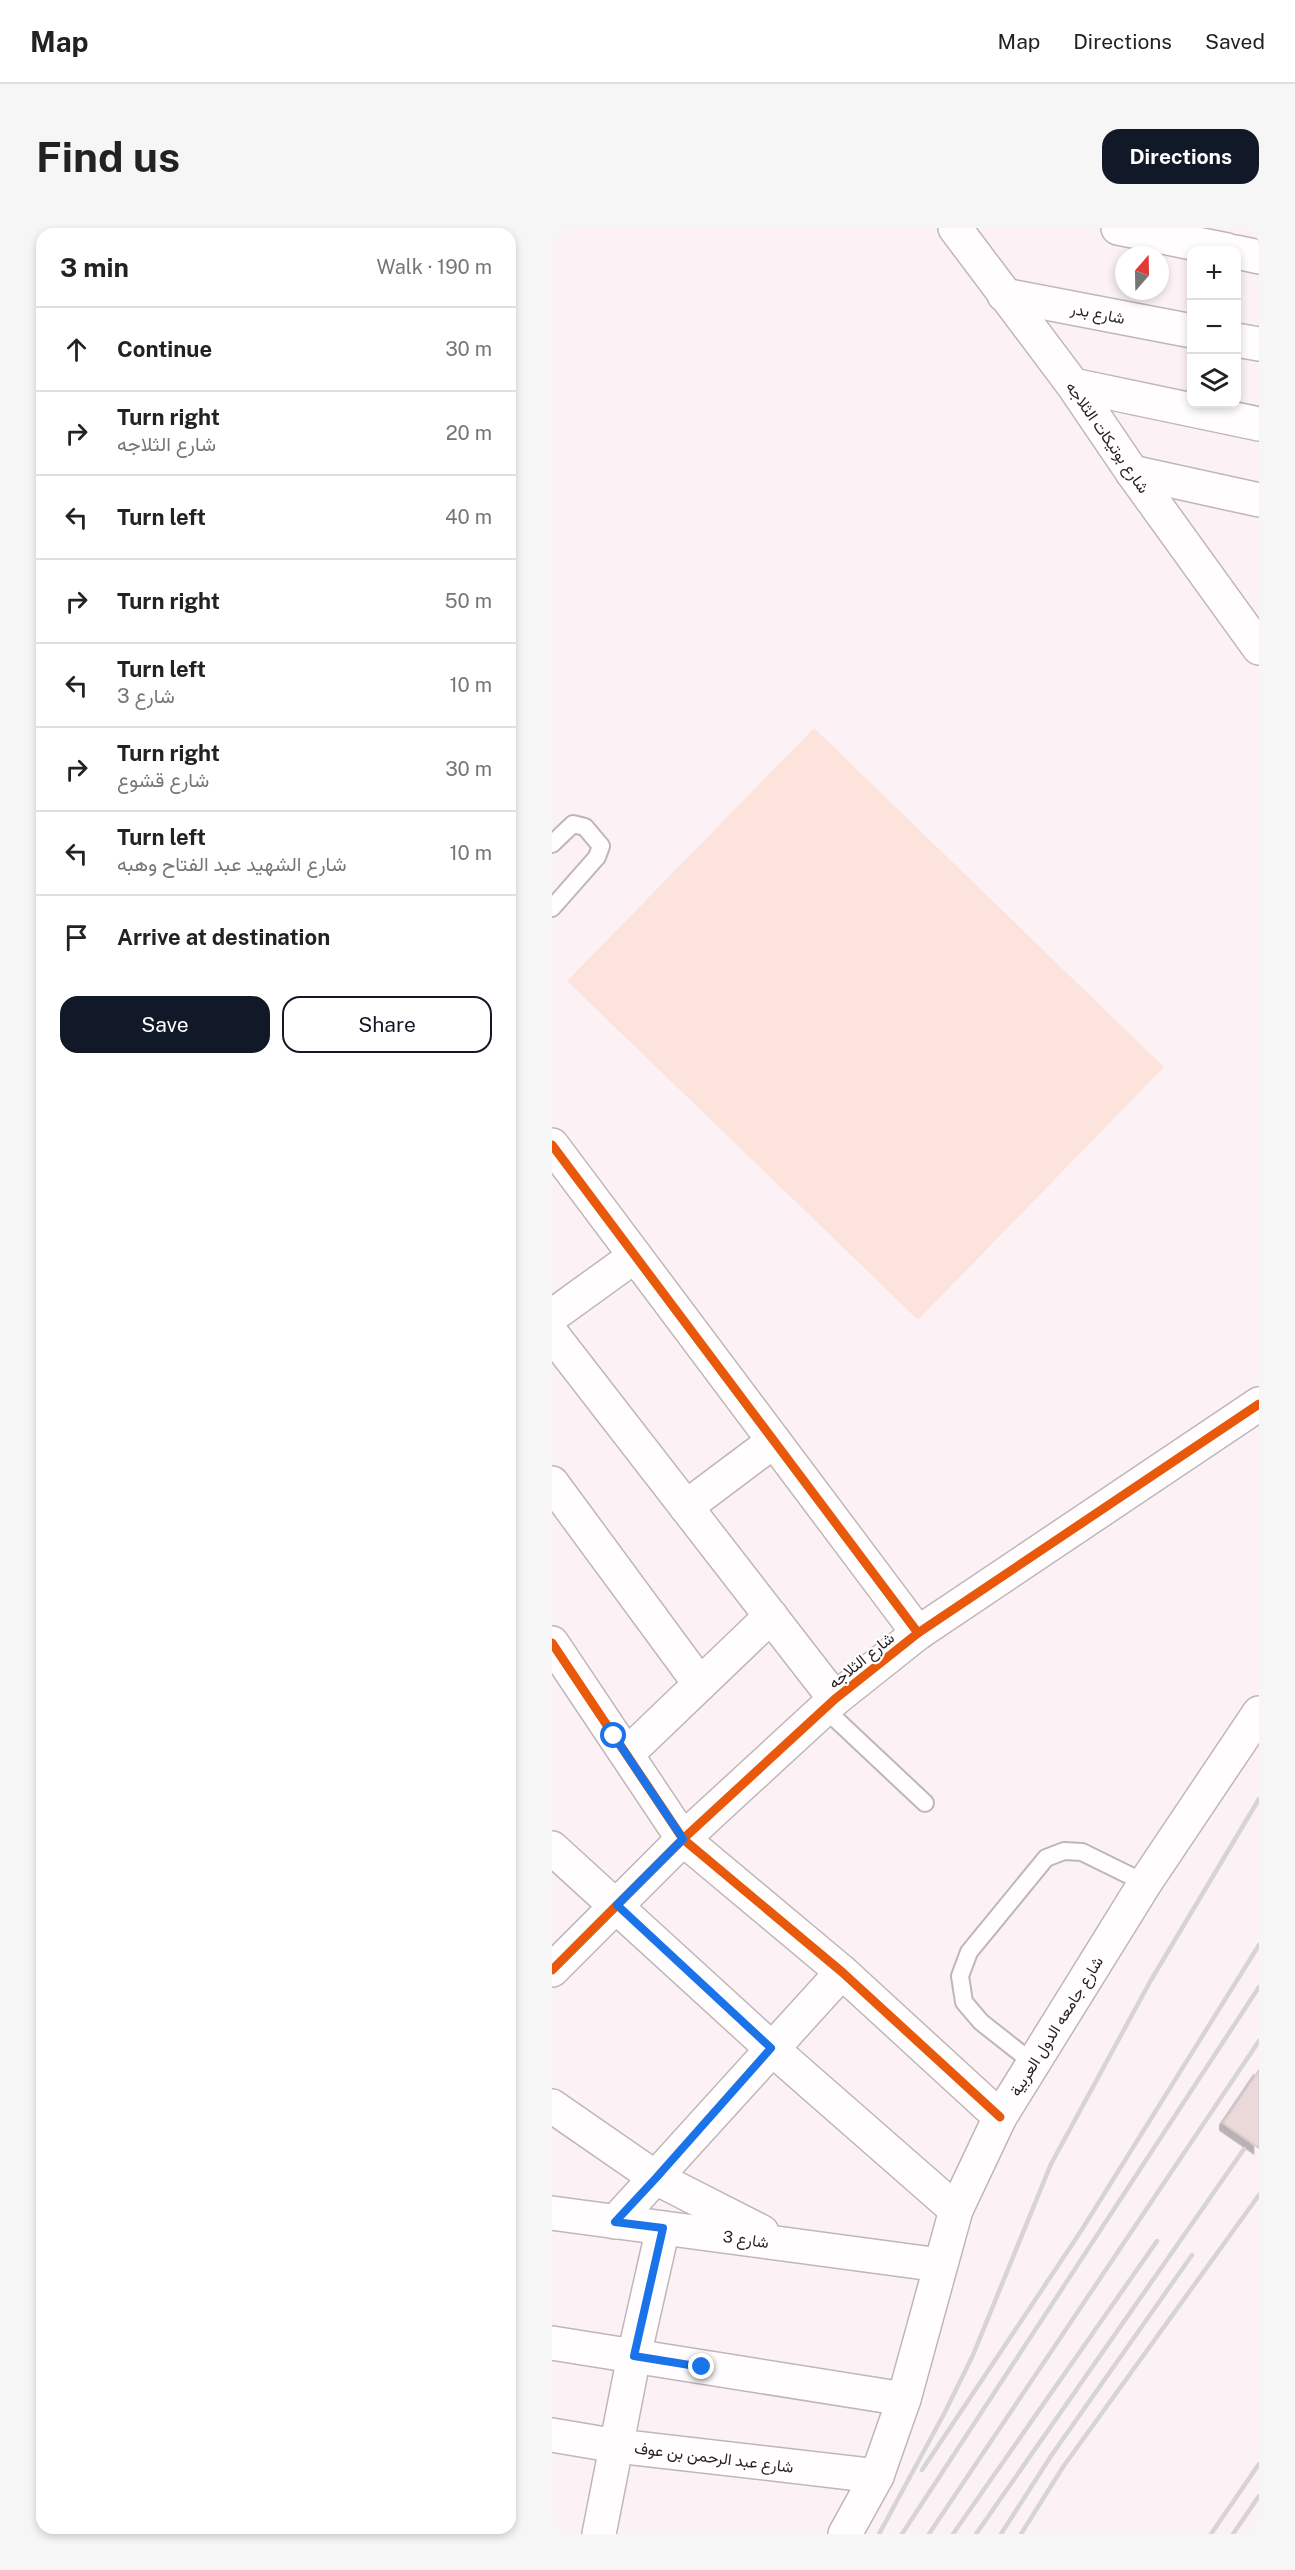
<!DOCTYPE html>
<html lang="en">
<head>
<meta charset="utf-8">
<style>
  :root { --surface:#fff; --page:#f6f6f6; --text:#222; --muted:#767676; --line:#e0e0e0; --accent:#111827 }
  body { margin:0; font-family:"Public Sans",Vazirmatn,sans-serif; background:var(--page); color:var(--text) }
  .controls { position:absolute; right:18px; top:18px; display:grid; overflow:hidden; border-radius:12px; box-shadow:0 3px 9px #0003 }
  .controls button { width:54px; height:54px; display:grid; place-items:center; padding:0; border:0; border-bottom:2px solid var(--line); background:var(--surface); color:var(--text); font:30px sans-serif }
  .compass { position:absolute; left:563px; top:18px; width:54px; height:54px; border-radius:50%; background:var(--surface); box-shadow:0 3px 9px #0003; rotate:20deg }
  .stop { position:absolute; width:18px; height:18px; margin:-14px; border:4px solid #1a73e8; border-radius:50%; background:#fff }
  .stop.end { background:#1a73e8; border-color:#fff; box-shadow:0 2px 6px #0008 }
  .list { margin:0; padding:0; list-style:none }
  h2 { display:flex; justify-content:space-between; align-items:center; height:78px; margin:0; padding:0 24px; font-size:26px }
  h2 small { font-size:20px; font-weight:400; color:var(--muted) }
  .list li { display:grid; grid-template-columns:39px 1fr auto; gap:18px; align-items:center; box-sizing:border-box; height:84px; padding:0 24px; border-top:2px solid var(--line) }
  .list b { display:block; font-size:22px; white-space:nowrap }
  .list p { margin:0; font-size:20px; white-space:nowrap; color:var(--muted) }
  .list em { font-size:20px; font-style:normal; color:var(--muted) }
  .actions { display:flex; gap:12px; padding:18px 24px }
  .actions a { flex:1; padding:14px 0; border:2px solid var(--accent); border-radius:18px; text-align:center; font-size:21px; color:var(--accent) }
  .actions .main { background:var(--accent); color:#fff }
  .icon { flex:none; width:33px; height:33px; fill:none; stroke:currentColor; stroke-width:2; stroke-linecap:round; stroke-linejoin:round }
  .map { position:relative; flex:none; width:707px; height:2306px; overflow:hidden; border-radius:18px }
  header { display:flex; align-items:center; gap:36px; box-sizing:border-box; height:84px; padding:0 30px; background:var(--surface); border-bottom:2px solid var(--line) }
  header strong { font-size:28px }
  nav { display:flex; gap:33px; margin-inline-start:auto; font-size:21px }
  .intro { display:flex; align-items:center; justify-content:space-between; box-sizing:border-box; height:144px; padding:0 36px }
  h1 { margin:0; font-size:42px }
  .button { padding:15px 27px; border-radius:18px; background:var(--accent); color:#fff; font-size:21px; font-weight:700 }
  main { display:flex; gap:36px; padding:0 36px }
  aside { flex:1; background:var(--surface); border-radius:18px; box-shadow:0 3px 9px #0003 }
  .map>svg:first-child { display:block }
  .green { fill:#fce4dd }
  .building { fill:#ebd9da; stroke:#d4cacc; stroke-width:1.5; filter:url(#shadow) }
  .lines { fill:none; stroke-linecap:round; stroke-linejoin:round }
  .service-casing { stroke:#c0b6ba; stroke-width:20 }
  .minor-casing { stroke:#c0b6ba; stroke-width:36 }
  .secondary-casing { stroke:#c0b6ba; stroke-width:36 }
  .service { stroke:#fffdfe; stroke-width:16 }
  .minor { stroke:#fffdfe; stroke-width:33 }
  .secondary { stroke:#fffdfe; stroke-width:33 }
  .rail { stroke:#d7d4d5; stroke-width:4.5 }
  .cycleway-casing { stroke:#fff; stroke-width:13 }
  .cycleway { stroke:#e8590c; stroke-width:9 }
  .route { stroke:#1a73e8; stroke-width:8 }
  .labels { text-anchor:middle; stroke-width:4.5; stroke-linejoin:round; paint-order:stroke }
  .street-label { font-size:16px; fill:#281f22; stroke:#fff }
</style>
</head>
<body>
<header>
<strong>Map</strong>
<nav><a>Map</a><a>Directions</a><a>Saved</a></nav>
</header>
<div class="intro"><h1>Find us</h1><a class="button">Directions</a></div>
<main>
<aside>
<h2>3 min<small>Walk · 190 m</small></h2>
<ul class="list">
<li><svg class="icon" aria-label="ahead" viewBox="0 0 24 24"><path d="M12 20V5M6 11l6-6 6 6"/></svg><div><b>Continue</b></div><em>30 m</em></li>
<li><svg class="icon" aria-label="right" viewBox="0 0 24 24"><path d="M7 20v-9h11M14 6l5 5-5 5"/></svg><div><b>Turn right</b><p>شارع الثلاجه</p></div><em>20 m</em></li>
<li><svg class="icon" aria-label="left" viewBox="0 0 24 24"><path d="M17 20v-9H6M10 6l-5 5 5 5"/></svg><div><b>Turn left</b></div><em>40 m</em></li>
<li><svg class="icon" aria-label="right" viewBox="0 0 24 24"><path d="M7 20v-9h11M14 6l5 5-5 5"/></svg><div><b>Turn right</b></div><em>50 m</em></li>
<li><svg class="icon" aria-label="left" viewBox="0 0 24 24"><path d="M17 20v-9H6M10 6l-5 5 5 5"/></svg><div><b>Turn left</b><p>شارع 3</p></div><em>10 m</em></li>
<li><svg class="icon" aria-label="right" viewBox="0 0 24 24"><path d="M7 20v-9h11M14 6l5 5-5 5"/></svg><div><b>Turn right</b><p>شارع قشوع</p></div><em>30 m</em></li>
<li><svg class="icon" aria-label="left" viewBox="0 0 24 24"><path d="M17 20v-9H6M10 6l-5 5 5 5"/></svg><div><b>Turn left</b><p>شارع الشهيد عبد الفتاح وهبه</p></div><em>10 m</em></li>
<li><svg class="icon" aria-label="arrive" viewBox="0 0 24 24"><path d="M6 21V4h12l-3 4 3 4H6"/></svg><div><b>Arrive at destination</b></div></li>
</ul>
<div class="actions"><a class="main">Save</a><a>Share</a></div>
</aside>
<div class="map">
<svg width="707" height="2306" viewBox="0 0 707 2306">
  <defs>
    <filter id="shadow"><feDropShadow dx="-5.5" dy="5.5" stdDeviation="0" flood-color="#0004"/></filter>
  </defs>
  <rect width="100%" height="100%" fill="#fcf2f6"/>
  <polygon class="green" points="262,500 612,839 366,1092 15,753"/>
  <polygon class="building" points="707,1842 707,1920 671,1895"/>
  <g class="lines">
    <g class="service-casing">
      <g id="service">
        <polyline points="0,616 21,596 33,599 49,618 45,629 0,680"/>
        <polyline points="273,1481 373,1575"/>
        <polyline points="481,1835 429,1794 412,1774 408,1748 417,1724 494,1630 512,1623 530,1624 593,1655"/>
      </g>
    </g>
    <g class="minor-casing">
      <g id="minor">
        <polyline points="566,0 675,22"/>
        <polyline points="684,24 707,29"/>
        <polyline points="452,67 640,103"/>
        <polyline points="684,112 707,116"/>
        <polyline points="521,157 707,196"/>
        <polyline points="580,244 707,272"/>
        <polyline points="0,917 366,1405"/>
        <polyline points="0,1088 83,1028"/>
        <polyline points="0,1106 283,1471"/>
        <polyline points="0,1255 148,1456"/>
        <polyline points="134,1279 222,1213"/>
        <polyline points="0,1415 131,1611 290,1744 448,1889"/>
        <polyline points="75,1526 219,1388"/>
        <polyline points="0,1620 219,1820 404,1982"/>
        <polyline points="0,1742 131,1611 283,1471 366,1405 707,1176"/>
        <polyline points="0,1878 104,1950 210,2004"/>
        <polyline points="0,1985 388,2037"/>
        <polyline points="63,1994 290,1744"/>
        <polyline points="0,2115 352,2171"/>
        <polyline points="0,2207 65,2218 325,2248"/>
        <polyline points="47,2306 82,2128 111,2000"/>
      </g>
    </g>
    <g class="secondary-casing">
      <g id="secondary">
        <polyline points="403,0 521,157 580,244 707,420"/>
        <polyline points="293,2306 325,2248 352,2171 404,1982 448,1889 593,1655 707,1485"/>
      </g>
    </g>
    <use href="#service" class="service"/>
    <use href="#minor" class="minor"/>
    <use href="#secondary" class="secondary"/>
    <g class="rail">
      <polyline points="370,2242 529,2003 707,1717"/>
      <polyline points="327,2306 393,2184 421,2127 499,1936 599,1752 707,1571"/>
      <polyline points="350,2306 707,1759"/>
      <polyline points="377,2306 707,1813"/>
      <polyline points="401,2306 605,2013"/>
      <polyline points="424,2306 692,1921"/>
      <polyline points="449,2306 499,2228 640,2027"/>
      <polyline points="469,2306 511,2239 707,1967"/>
      <polyline points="659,2306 707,2236"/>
      <polyline points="681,2306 707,2268"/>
    </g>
    <g class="cycleway-casing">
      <g id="cycleway">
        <polyline points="0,917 366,1405"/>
        <polyline points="0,1415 131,1611 290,1744 448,1889"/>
        <polyline points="0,1742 131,1611 283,1471 366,1405 707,1176"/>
      </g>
    </g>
    <use href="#cycleway" class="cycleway"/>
  </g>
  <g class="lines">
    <polyline class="route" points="62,1508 131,1611 65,1677 219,1820 104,1950 63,1994 111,2000 82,2128 150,2139"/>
  </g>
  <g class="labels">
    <g class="street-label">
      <text transform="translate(546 85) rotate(11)" y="6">شارع بدر</text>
      <text transform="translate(556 209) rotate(55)" y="6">شارع بوتيكات الثلاجه</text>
      <text transform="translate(309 1432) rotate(-39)" y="6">شارع الثلاجه</text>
      <text transform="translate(504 1798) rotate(-58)" y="6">شارع جامعه الدول العربية</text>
      <text transform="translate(194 2011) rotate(8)" y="6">شارع 3</text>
      <text transform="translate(162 2229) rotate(7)" y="6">شارع عبد الرحمن بن عوف</text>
    </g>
  </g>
</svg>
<div class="controls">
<button>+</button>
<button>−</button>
<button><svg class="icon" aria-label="layers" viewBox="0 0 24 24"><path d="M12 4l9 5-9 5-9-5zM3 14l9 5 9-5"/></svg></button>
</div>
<svg class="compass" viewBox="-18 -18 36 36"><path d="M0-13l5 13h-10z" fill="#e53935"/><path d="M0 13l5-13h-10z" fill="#767676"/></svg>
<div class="stop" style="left:62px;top:1508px"></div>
<div class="stop end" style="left:150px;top:2139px"></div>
</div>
</main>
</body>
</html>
